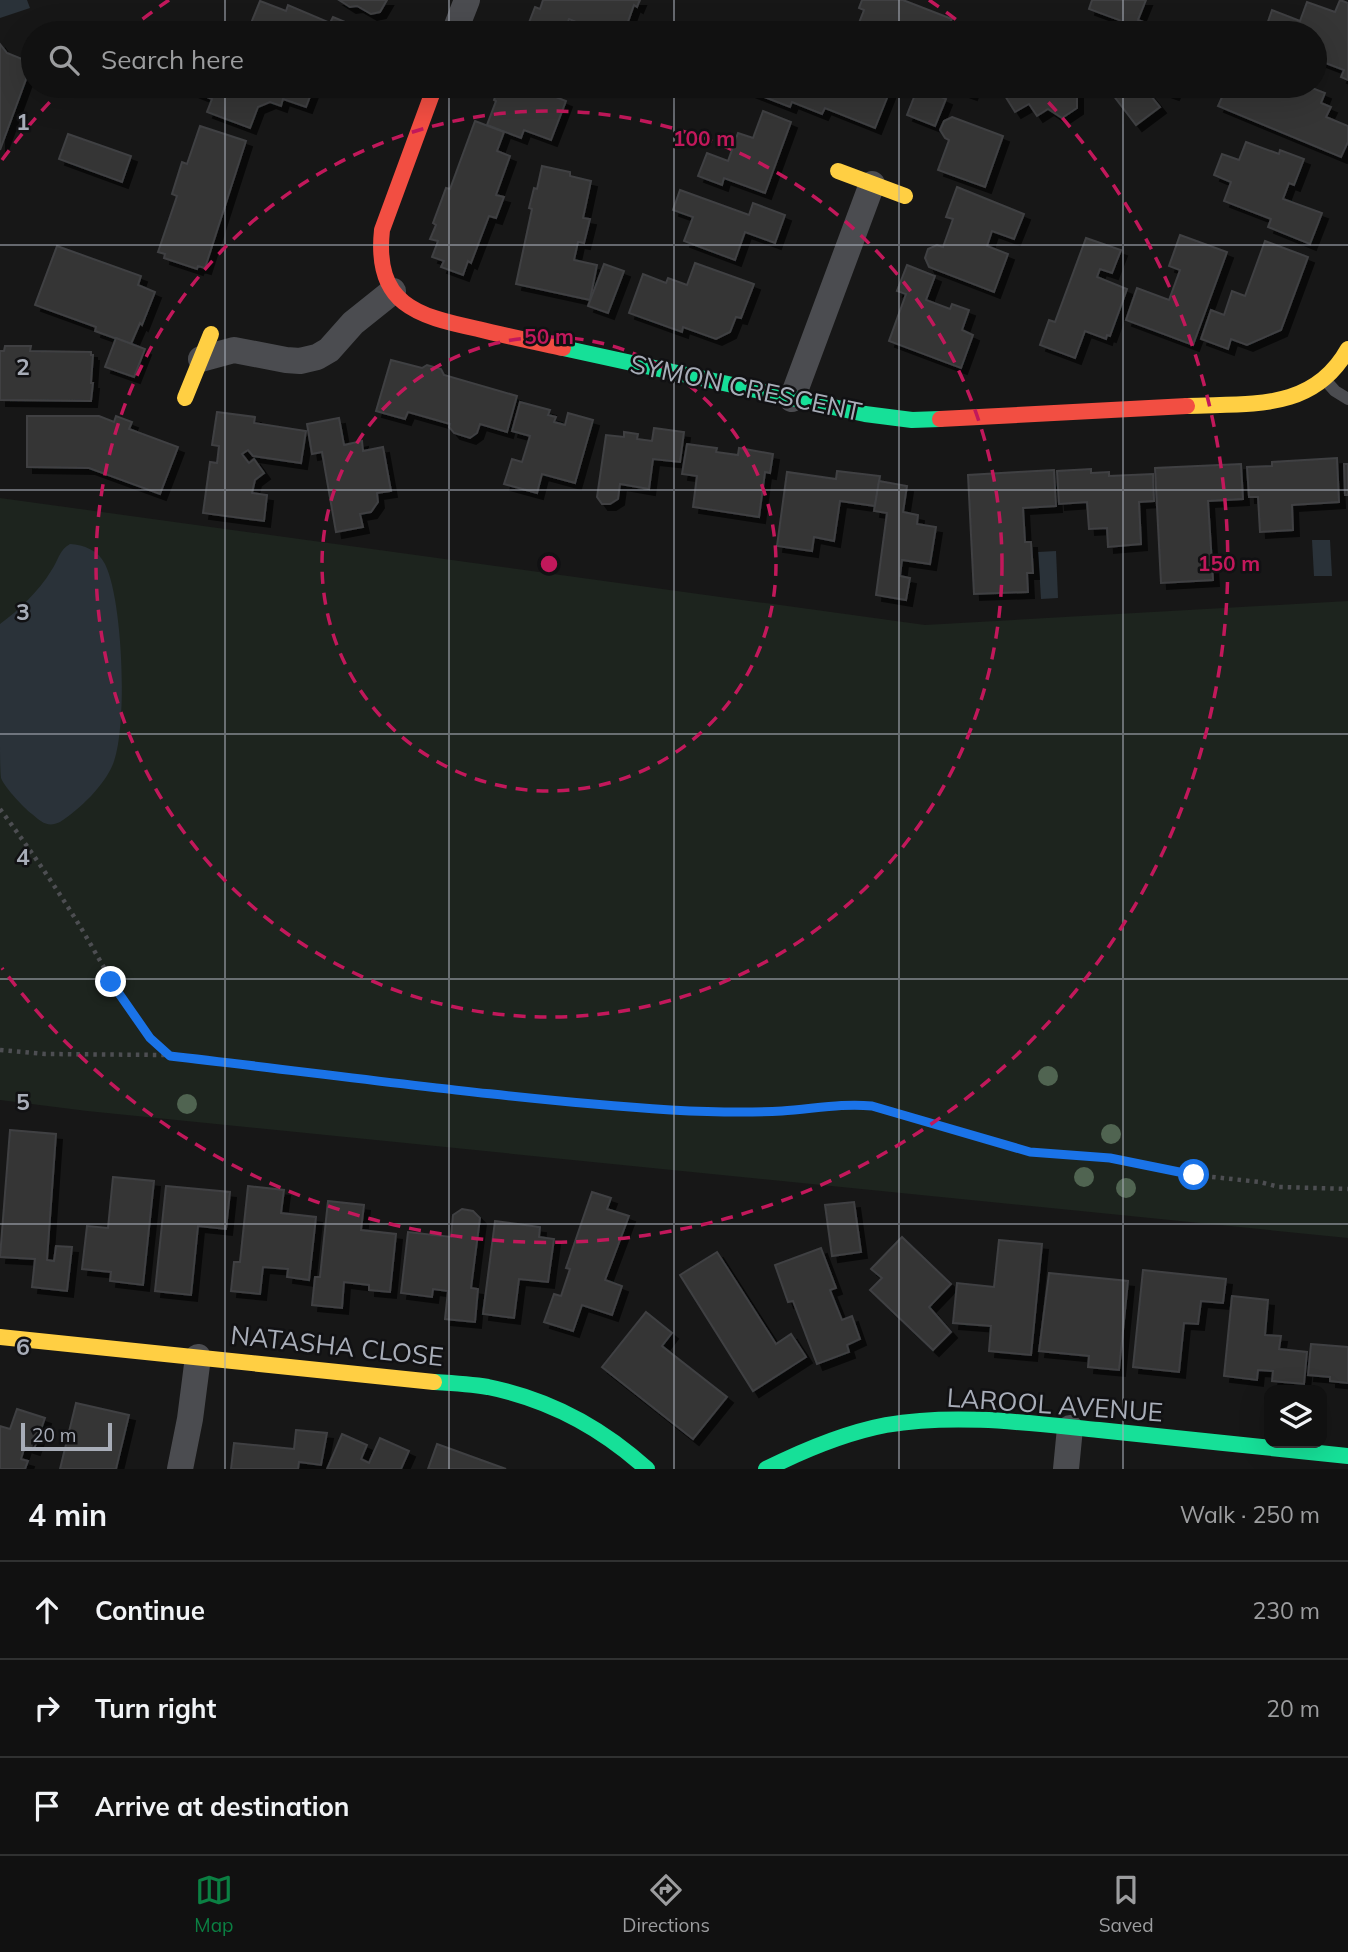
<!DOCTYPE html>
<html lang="en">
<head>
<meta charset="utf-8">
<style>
  :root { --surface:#111; --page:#1e1f1f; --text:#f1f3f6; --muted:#9c9d9f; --line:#303131; --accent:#0b8043 }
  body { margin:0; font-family:Mulish,sans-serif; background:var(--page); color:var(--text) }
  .controls { position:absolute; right:21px; bottom:21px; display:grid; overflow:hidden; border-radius:14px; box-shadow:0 7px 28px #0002 }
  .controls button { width:63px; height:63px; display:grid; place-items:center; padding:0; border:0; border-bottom:2px solid var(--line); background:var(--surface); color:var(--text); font:35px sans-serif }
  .scale { position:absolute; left:21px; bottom:18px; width:91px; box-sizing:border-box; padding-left:7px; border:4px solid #a8adb8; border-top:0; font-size:19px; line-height:24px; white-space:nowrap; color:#a8adb8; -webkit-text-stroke:5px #111113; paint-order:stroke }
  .stop { position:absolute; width:21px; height:21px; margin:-16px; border:5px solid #1a73e8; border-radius:50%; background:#fff }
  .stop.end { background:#1a73e8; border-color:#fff; box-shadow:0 2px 7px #0008 }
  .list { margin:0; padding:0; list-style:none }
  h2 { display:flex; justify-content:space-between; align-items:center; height:91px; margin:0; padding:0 28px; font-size:30px }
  h2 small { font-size:23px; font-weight:400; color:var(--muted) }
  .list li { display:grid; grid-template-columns:46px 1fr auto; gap:21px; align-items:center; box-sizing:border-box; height:98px; padding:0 28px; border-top:2px solid var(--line) }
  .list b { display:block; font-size:26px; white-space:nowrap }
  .list em { font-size:23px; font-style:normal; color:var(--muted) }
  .icon { flex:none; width:38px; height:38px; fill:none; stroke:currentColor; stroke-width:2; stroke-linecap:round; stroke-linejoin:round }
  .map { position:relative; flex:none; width:1348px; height:1469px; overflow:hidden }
  .search { position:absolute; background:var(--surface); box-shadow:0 7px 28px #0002; left:21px; right:21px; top:21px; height:77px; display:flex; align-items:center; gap:18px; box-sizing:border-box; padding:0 24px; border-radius:38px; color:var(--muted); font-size:26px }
  .sheet { height:385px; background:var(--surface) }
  nav { display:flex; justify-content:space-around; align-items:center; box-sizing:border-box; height:98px; border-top:2px solid var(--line); background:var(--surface); font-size:19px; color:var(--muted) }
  nav a { display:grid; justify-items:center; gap:4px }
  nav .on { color:var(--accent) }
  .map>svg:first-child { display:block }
  .green { fill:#1d241e }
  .water { fill:#2a3239 }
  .building { fill:#353536; stroke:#3f4043; stroke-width:2; filter:url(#shadow) }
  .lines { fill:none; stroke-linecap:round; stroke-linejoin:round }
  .path { stroke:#4d4e52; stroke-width:4.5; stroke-dasharray:3.5 5; stroke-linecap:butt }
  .lane { stroke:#4b4c50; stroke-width:12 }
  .street { stroke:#4b4c50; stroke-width:26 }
  .fast { stroke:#16e098; stroke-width:16 }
  .slow { stroke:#ffcf43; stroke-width:16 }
  .jam { stroke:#f24e42; stroke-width:16 }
  .tree { fill:#506451 }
  .route { stroke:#1a73e8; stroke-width:9 }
  .grid { fill:none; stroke:#a8adb8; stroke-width:2; stroke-opacity:0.55 }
  .ring { fill:none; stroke:#c2185b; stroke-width:3.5; stroke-dasharray:12 9 }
  .labels { text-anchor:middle; stroke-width:5; stroke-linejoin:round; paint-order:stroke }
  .street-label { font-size:26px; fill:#a8adb8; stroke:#111113 }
  .grid-label { font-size:23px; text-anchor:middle; font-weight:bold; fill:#a8adb8; stroke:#111113; stroke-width:5; stroke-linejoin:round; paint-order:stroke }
  .centre { fill:#c2185b; stroke:#111113; stroke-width:3.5 }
  .ring-label { font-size:21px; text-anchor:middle; font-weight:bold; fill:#c2185b; stroke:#111113; stroke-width:5; stroke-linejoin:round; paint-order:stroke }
</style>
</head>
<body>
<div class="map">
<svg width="1348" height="1469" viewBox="0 0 1348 1469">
  <defs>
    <filter id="shadow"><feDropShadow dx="6" dy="6" stdDeviation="0" flood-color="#0009"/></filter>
  </defs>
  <rect width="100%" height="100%" fill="#171717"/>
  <polygon class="green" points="0,498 925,625 1348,601 1348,1238 87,1111 0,1100"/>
  <g class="water">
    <polygon points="0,0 27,0 30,8 0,18"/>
    <polygon points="1312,540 1330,540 1332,576 1314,576"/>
    <path d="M70,544C84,545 98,550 105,564C123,600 128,727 113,764C104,786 80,809 60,822C48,828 41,822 32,814C24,808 5,788 1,778C0,769 0,751 0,741C0,702 0,663 0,624C19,610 39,591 51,571C58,561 59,550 70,544Z"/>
    <polygon points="1056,551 1058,598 1041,599 1038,552"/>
  </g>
  <g class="building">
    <polygon points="339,0 387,0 380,12 371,14 357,6 350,7"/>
    <polygon points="543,0 640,0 637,7 634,5 624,33 577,33 581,24 569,19 564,33 525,33 535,7 540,9"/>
    <polygon points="862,0 903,0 952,19 949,24 972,33 905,33 899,31 899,33 855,33 864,10 859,8"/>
    <polygon points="1092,0 1146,0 1138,20 1157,27 1154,33 1117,33 1122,21 1089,9"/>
    <polygon points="1340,0 1348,3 1348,80 1341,77 1344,70 1315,59 1315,33 1264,33 1272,10 1300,21 1307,2 1335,12"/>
    <polygon points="260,1 286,11 288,5 330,23 333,17 365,30 364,33 247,33"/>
    <polygon points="0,44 7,53 32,63 0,150"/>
    <polygon points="180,86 314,86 306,107 283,99 281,106 270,102 258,107 250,128 207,112 212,99"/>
    <polygon points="499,86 551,86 548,94 566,101 551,140 524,130 521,138 487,125 496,101 494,100"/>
    <polygon points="742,86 884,86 891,88 875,128 825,108 822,114 792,102 790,107 741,88"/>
    <polygon points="949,86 974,86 971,94"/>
    <polygon points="999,86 1074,86 1077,90 1077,108 1062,118 1048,109 1037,116 1029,104 1015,112"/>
    <polygon points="1125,86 1143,86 1160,107 1136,125 1113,95"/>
    <polygon points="1151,86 1177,86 1173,94"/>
    <polygon points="1227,86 1307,86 1325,93 1321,103 1331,107 1326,117 1348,126 1348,142 1341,157 1218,106"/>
    <polygon points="918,87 946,99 935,126 907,115"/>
    <polygon points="763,111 791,122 765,193 724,178 722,185 698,176 707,153 728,161 738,133 753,138"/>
    <polygon points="952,117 1003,136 985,187 938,170 949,140 945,138 940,130 944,121"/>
    <polygon points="475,121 504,132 497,151 510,156 496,195 504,197 496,218 489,216 471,263 468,261 463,275 441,267 444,261 432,257 438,241 430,239 436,225 433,223 446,188 450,189"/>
    <polygon points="200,126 246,141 205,268 198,266 197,269 164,258 165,254 158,252 177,196 172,194 182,162 187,164"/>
    <polygon points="68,134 131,156 122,182 59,159"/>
    <polygon points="1246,142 1279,154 1280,150 1304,159 1294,185 1289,183 1283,199 1322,213 1310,244 1268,227 1271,219 1224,201 1231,182 1214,175 1222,154 1239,160"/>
    <polygon points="542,166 570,172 570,176 591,181 583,218 590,219 584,243 578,242 574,260 597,265 590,300 516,284 532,209 529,208 534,188 537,189"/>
    <polygon points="957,187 1024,214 1014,239 992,231 987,246 1008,254 994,292 929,267 925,258 928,249 937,245 943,247 953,219 946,217"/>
    <polygon points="680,190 749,215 753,203 785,215 775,243 745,232 735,260 684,241 693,217 673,210"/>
    <polygon points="1180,235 1227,252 1193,345 1126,320 1137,288 1169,300 1180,270 1169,266"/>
    <polygon points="1086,238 1121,250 1112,273 1100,269 1097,277 1127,289 1110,336 1107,335 1106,339 1085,331 1075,358 1040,345 1049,320 1055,322"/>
    <polygon points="1265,241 1308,257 1281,330 1247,345 1231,339 1228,349 1201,339 1211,310 1224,315 1232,291 1245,296"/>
    <polygon points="57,246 141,276 138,285 155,292 142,325 140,323 131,344 95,331 96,327 35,305"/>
    <polygon points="695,263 754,284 741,318 736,317 730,332 716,339 683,327 682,332 629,313 643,274 666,283 668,278 687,285"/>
    <polygon points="604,264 624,271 608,313 588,306"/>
    <polygon points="907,265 935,276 926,300 950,309 952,304 969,310 962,330 973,335 961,368 889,341 906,294 897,291"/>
    <polygon points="116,338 145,349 134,377 105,367"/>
    <polygon points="5,346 31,346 30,351 91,352 91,355 93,355 91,383 93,383 91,401 0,400 0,351 4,351"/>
    <polygon points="391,360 422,368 427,365 441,369 444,375 517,396 507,432 480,424 477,433 470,438 454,433 449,427 450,424 408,412 405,419 376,411"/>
    <polygon points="520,402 550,410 548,415 556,417 554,422 565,425 568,413 593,420 575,483 542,474 537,493 504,484 512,459 522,462 530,436 512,431"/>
    <polygon points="217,412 255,417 254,423 306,431 301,463 253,456 248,450 242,454 249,463 254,459 264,473 255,480 252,493 267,495 264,521 203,513 210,462 217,463 219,446 212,445"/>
    <polygon points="27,416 99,416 114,422 116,416 132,422 129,429 178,447 160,494 89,468 27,467"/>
    <polygon points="339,418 344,445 362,441 363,451 383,447 391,491 377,493 378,502 371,512 360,514 363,527 336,532 322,452 312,454 307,424"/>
    <polygon points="654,428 684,432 680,462 653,459 649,489 620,484 618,499 610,504 602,504 597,497 606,435 624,437 624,432 638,434 637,439 652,441"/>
    <polygon points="687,444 717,448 716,452 738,455 739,448 773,454 770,473 765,472 759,517 693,507 697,476 682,474"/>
    <polygon points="1337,458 1339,502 1292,505 1293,530 1260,532 1258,497 1249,497 1247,467 1272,466 1272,462"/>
    <polygon points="1241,464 1243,499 1208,501 1213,580 1161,583 1155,468"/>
    <polygon points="1344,464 1348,464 1348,495 1345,495"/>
    <polygon points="1091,469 1091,473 1109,472 1109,476 1153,474 1154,501 1139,502 1141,544 1108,547 1107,528 1089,529 1087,502 1059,504 1057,471"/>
    <polygon points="1054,470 1056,506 1023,508 1025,542 1031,542 1033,573 1027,573 1028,592 974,594 968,475"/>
    <polygon points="837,471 880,476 875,506 840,501 834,541 814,537 812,551 777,546 787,472 836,479"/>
    <polygon points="879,481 907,486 903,512 918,515 917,524 936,527 930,564 902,560 900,576 910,578 906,600 876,595 887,513 874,511"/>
    <polygon points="10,1130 56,1134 47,1260 54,1261 56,1246 72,1247 67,1291 32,1287 35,1259 0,1257"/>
    <polygon points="113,1177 154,1181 143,1285 110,1281 111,1272 82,1269 87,1226 108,1228"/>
    <polygon points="166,1186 230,1192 226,1229 198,1226 191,1295 155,1291"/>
    <polygon points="248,1186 284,1190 281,1213 316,1217 309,1280 287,1277 288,1269 263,1267 260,1294 231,1291 234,1262 240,1262"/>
    <polygon points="592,1192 611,1198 607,1209 629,1216 605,1280 622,1286 612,1315 582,1305 573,1331 544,1322 554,1294 561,1296 570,1269 566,1268"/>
    <polygon points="328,1201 364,1205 361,1230 396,1234 390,1292 369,1290 369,1285 344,1282 342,1308 312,1305 315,1277 320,1277"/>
    <polygon points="854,1202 861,1252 832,1256 825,1205"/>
    <polygon points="462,1209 473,1211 480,1218 471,1288 478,1289 475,1322 445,1319 448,1291 433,1289 432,1297 401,1293 408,1232 451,1237 453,1215"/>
    <polygon points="495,1221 540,1227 539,1237 554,1239 548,1282 519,1279 514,1318 483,1314"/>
    <polygon points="902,1237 951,1284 929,1307 951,1332 933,1350 870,1290 882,1278 871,1269"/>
    <polygon points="999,1240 1042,1244 1031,1355 989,1351 991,1326 953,1323 957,1283 994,1287"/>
    <polygon points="821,1248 836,1288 830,1290 842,1320 852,1316 860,1339 847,1345 849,1352 817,1364 793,1301 788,1302 775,1265"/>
    <polygon points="717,1252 776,1344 791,1334 806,1357 753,1391 680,1275"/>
    <polygon points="1143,1270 1226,1279 1223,1303 1201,1301 1198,1324 1184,1323 1179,1372 1133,1367"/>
    <polygon points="1049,1273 1128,1281 1119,1370 1088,1367 1089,1356 1039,1351"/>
    <polygon points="1232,1296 1268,1300 1265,1335 1281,1336 1279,1349 1307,1352 1304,1384 1272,1381 1273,1371 1258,1370 1257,1380 1224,1376"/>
    <polygon points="646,1312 672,1333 662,1346 727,1397 693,1439 602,1367"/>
    <polygon points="1311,1344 1348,1347 1348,1383 1330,1381 1330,1377 1308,1375"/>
    <polygon points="76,1403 129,1415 116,1469 60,1469"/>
    <polygon points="17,1409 45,1418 34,1449 25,1446 21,1459 28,1461 25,1469 0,1469 0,1426 10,1429"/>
    <polygon points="296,1430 327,1433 321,1465 299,1462 298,1469 231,1469 234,1443 294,1449"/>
    <polygon points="342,1434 367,1445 361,1459 369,1463 380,1438 409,1451 401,1469 327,1469"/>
    <polygon points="437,1444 506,1469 428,1469"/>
  </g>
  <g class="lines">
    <g class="path">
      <path d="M0,809C29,848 56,887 81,928C108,973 130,1019 169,1055"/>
      <polyline points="0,1050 45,1054 164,1055 545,1099 672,1110 728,1113 850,1105 872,1106 1030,1151 1110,1159 1194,1175 1260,1182 1279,1187 1348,1189"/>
    </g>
    <polyline class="lane" points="1327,382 1335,391 1348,399"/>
    <g class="street">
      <polyline points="454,33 467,0"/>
      <polyline points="201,359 234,350 286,360 300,361 317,357 329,350 353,323 393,291"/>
      <polyline points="792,399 872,184"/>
      <polyline points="180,1469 190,1419 198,1357"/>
      <polyline points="1066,1469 1070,1428"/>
    </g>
    <g class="fast">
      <polyline points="563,348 865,414 912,420 940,419"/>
      <path d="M434,1382C452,1383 470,1384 488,1387C548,1399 602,1428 647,1469"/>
      <path d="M766,1469C804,1450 844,1433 886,1425C956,1413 1029,1423 1099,1430C1182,1439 1265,1447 1348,1456"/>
    </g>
    <g class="slow">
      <polyline points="838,171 905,196"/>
      <polyline points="185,398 211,334"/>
      <path d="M1187,406C1250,403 1313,412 1348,349"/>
      <polyline points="0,1337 434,1382"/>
    </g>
    <g class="jam">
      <path d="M435,86L382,230C374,304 416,316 478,329C506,336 535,342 563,348"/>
      <polyline points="940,419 1187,406"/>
    </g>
  </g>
  <g class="tree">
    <circle cx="1048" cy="1076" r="10"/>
    <circle cx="187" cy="1104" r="10"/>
    <circle cx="1111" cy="1134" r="10"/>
    <circle cx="1084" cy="1177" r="10"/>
    <circle cx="1126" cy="1188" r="10"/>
  </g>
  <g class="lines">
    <path class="route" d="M111,982L150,1038L170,1056C337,1075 504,1099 671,1110C708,1112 745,1113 782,1111C813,1109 842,1103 872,1106L1030,1152L1110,1158L1194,1175"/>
  </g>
  <path class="grid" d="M225,0V33M449,0V33M674,0V33M899,0V33M1123,0V33M225,86V1469M449,86V1469M674,86V1469M899,86V1469M1123,86V1469M0,245H1348M0,490H1348M0,734H1348M0,979H1348M0,1224H1348"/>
  <g class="ring">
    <circle cx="549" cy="564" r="227"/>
    <circle cx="549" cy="564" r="453"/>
    <path d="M2 160A680 680 0 0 1 64 87M126 32A680 680 0 0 1 169 0M929 0A680 680 0 0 1 972 32M1034 87A680 680 0 1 1 2 968"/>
  </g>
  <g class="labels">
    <g class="street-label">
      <text transform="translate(746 388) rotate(12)" y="9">SYMON CRESCENT</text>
      <text transform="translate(337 1346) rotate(6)" y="9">NATASHA CLOSE</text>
      <text transform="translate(1055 1405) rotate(4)" y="9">LAROOL AVENUE</text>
    </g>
  </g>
  <g class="grid-label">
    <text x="23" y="130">1</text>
    <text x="23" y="375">2</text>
    <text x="23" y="620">3</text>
    <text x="23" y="865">4</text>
    <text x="23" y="1110">5</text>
    <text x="23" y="1355">6</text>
  </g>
  <circle cx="549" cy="564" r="10" class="centre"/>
  <g class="ring-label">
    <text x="704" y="146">100 m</text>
    <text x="549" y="344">50 m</text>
    <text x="1229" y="571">150 m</text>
  </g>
</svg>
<div class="controls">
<button><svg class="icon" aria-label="layers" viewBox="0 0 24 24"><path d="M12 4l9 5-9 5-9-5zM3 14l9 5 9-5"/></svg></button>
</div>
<div class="scale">20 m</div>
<div class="stop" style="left:1194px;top:1175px"></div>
<div class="stop end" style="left:111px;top:982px"></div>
<div class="search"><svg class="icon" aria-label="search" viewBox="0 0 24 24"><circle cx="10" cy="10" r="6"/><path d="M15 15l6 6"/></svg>Search here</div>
</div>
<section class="sheet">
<h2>4 min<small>Walk · 250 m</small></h2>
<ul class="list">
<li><svg class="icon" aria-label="ahead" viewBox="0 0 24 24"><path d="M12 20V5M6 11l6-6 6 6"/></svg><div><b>Continue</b></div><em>230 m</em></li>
<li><svg class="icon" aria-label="right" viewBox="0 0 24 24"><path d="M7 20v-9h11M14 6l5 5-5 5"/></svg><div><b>Turn right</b></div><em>20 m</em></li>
<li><svg class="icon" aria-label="arrive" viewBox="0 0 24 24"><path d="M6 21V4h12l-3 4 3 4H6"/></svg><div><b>Arrive at destination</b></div></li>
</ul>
</section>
<nav>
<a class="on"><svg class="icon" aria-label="map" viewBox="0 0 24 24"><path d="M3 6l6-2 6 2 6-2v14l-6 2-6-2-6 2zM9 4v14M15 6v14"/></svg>Map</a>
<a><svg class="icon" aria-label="directions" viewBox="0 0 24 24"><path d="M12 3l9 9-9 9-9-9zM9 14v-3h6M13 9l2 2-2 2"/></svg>Directions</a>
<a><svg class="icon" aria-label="saved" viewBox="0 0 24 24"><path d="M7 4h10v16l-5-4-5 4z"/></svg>Saved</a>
</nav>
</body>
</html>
